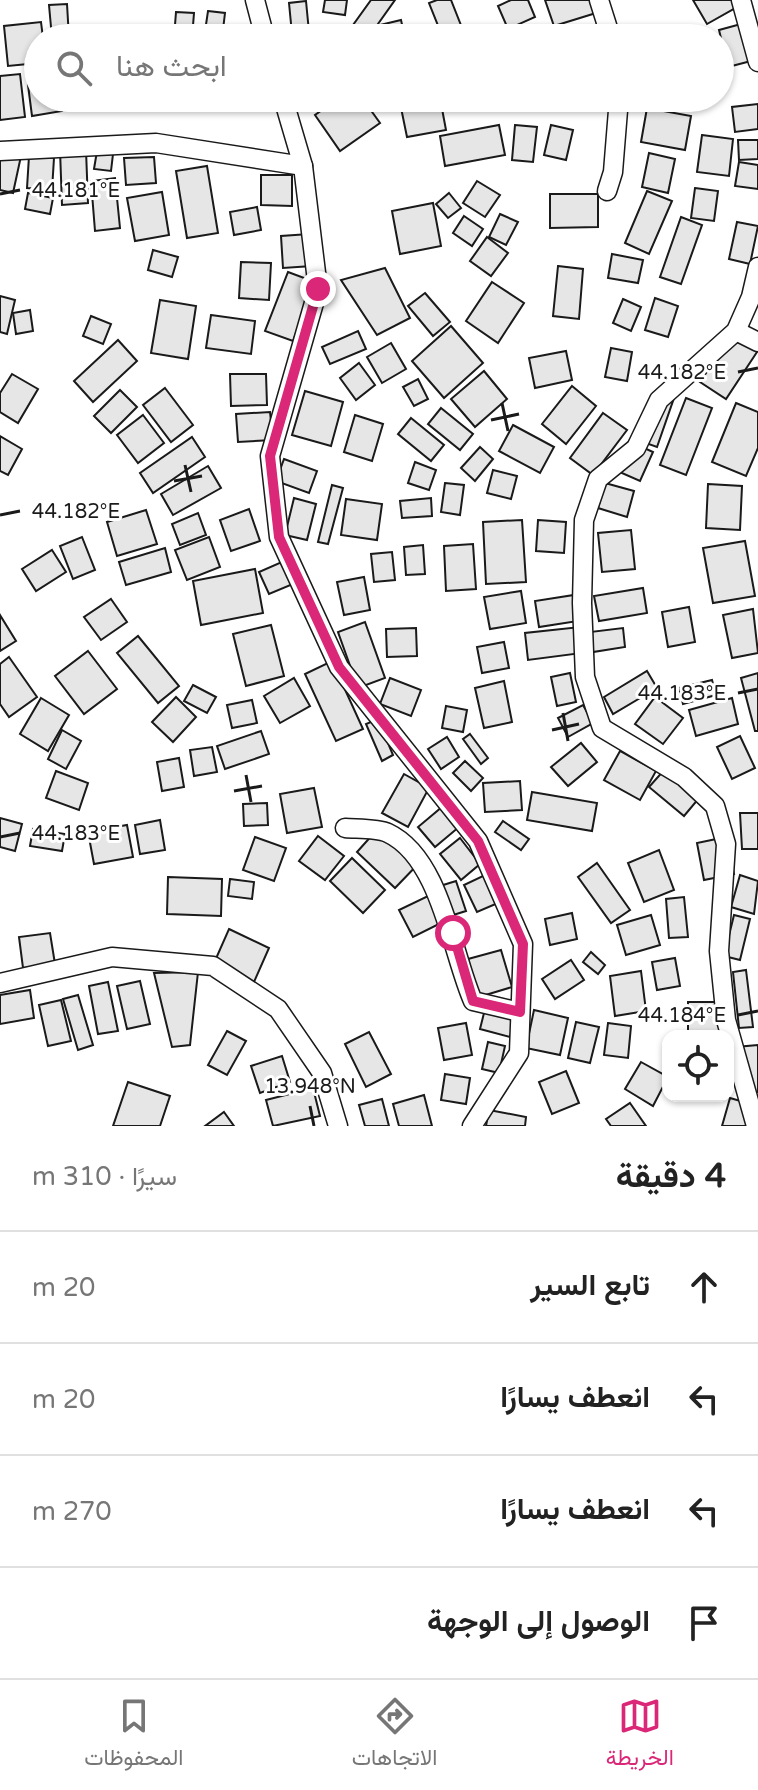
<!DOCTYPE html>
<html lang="ar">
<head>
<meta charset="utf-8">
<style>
  :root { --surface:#fff; --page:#f2f2f2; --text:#222; --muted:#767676; --line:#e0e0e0; --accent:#db2777 }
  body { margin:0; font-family:"Varela Round",Vazirmatn,sans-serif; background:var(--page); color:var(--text); direction:rtl }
  .controls { position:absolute; right:24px; bottom:24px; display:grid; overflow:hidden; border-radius:16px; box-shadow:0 2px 6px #0004 }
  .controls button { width:72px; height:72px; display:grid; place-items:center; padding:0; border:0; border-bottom:2px solid var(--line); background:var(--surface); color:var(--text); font:40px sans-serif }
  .stop { position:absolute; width:24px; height:24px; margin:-18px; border:6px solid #db2777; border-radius:50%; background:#fff }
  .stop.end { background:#db2777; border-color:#fff; box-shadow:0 2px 8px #0008 }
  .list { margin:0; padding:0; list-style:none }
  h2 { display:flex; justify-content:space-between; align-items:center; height:104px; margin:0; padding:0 32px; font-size:34px }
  h2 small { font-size:26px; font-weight:400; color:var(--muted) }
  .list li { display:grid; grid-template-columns:52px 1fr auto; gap:24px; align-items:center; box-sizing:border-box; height:112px; padding:0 32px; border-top:2px solid var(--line) }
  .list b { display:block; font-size:30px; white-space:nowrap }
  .list em { font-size:26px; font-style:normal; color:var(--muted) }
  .icon { flex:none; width:44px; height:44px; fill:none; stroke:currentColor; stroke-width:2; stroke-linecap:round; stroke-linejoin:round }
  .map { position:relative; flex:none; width:758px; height:1126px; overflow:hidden; direction:ltr }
  .search { position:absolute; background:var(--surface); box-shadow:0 2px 6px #0004; left:24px; right:24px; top:24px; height:88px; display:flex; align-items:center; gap:20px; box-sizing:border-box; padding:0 28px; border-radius:44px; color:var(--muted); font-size:30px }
  .sheet { height:552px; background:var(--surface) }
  nav { display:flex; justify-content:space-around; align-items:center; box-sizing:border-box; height:112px; border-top:2px solid var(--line); background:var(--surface); font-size:22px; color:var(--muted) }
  nav a { display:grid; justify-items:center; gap:4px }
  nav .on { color:var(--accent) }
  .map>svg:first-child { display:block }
  .building { fill:#e6e6e6; stroke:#1a1a1a; stroke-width:2 }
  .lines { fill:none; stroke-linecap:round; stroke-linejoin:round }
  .street-casing { stroke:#1a1a1a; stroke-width:21 }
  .street { stroke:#fff; stroke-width:18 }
  .route { stroke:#db2777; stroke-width:10 }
  .ticks { fill:none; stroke:#1a1a1a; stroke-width:3 }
  .ticks-label { font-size:20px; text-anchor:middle; fill:#1a1a1a; stroke:#fff; stroke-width:6; stroke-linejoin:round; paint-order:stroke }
</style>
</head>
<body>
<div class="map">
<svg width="758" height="1126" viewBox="0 0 758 1126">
  <rect width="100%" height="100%" fill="#fff"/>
  <g class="building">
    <polygon points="325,0 347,0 345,15 323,12"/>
    <polygon points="371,0 395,0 368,38 357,38 348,32"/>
    <polygon points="437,0 451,0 466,38 443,38 429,3"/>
    <polygon points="511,0 528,0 535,17 508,29 498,6"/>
    <polygon points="545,0 592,0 596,13 554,26"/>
    <polygon points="693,0 733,0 737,7 707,24"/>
    <polygon points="306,1 309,32 292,34 289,3"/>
    <polygon points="67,4 69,38 52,38 49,5"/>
    <polygon points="208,11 225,13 222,38 204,38"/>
    <polygon points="176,12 194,13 192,38 174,38"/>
    <polygon points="401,20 405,38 383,38 380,25"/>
    <polygon points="41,22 43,38 38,38 38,63 8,66 4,26"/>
    <polygon points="600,23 606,38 563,38"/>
    <polygon points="741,24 751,61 728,67 719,30"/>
    <polygon points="20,74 25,117 0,120 0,76"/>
    <polygon points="38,83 38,98 60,98 62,111 32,116 28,85"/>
    <rect x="122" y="98" width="40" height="11"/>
    <polygon points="339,98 362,98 380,123 340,151 315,115"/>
    <polygon points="399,98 440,98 446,130 407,137"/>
    <polygon points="459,98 492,98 462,108"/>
    <polygon points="560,98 580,98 579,108 559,105"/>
    <polygon points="758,104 758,129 735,132 732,107"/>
    <polygon points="647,108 691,116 685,150 641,142"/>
    <polygon points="499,125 505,155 445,166 440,136"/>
    <polygon points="515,125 537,127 533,162 512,160"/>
    <polygon points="551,125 573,130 566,160 544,155"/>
    <polygon points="702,135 733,139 729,176 697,172"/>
    <polygon points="738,140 758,140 758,159 739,160"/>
    <polygon points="60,150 86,150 88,203 62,205"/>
    <polygon points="0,151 21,156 13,193 0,190"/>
    <polygon points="97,151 113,154 111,171 94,169"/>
    <polygon points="649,153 675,159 668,193 642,187"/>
    <polygon points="29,156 54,158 52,190 27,188"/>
    <polygon points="154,157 156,183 126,185 124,158"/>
    <polygon points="739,162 758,165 758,189 735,186"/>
    <polygon points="207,166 218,233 187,238 176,171"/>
    <polygon points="261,175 292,175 292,206 261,205"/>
    <polygon points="115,178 120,228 95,231 91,181"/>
    <polygon points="477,181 500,195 485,217 463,203"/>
    <polygon points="695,188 718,191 714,221 691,218"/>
    <polygon points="647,191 672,201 649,254 625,243"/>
    <polygon points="162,192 169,235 135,241 127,198"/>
    <polygon points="28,193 53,198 50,214 25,209"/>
    <polygon points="449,193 461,208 448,218 436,204"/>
    <polygon points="550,194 598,194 598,227 550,228"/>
    <polygon points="433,203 441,246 400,254 392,211"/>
    <polygon points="257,207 261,230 234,235 230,212"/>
    <polygon points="500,214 518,222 506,245 489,237"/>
    <polygon points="464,216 483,229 472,246 453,233"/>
    <polygon points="681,217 702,225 681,284 660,277"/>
    <polygon points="737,222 758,226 750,264 729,259"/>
    <polygon points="309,234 312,266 283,268 281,236"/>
    <polygon points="487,237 508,253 491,276 470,261"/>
    <polygon points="153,250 178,257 172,277 148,270"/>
    <polygon points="612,254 643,260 638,283 608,278"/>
    <polygon points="241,262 271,263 269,300 239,298"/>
    <polygon points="558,266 583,269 579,319 553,316"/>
    <polygon points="385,268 410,318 377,335 341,280"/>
    <polygon points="288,272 315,282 293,341 265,331"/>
    <polygon points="492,282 524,303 498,343 466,321"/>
    <polygon points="425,293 450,322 433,336 408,306"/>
    <polygon points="0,296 15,300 7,334 0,332"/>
    <polygon points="655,298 678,306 668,337 645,330"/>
    <polygon points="623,299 641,307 631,331 613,323"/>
    <polygon points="160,300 196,306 188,359 151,353"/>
    <polygon points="30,310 33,331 16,334 13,313"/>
    <polygon points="211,315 255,321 251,354 206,348"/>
    <polygon points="91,316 111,324 103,344 83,336"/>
    <polygon points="451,326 483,363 444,398 412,361"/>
    <polygon points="358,331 366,349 330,364 322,347"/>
    <polygon points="732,335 757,352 726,399 700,382"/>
    <polygon points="118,340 137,361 93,402 74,381"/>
    <polygon points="391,343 406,369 382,383 367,357"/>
    <polygon points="611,348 632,352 627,381 605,377"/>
    <polygon points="566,351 572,380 535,388 529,358"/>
    <polygon points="359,363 375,385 356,400 340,378"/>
    <polygon points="484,371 507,399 475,427 451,399"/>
    <polygon points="12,374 38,389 18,423 0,412 0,393"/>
    <polygon points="230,374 266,374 267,405 231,406"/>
    <polygon points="418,379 428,399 414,406 403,387"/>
    <polygon points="572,386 596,406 566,444 542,424"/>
    <polygon points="165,388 193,425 171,442 143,405"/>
    <polygon points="120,390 137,407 111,433 94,416"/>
    <polygon points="305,391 343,402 331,446 292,435"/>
    <polygon points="657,392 674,398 657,447 640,441"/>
    <polygon points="686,398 712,408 686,475 660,465"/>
    <polygon points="736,403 758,412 758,448 746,476 712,462"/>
    <polygon points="441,408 473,434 460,450 428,424"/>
    <polygon points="270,412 273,440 238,442 236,414"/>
    <polygon points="603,413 627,430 593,475 570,458"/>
    <polygon points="143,415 164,443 138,463 117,435"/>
    <polygon points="355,415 383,424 372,461 344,452"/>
    <polygon points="411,418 444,445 431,461 398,434"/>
    <polygon points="513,425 554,447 540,473 499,451"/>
    <polygon points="0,436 22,449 8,475 0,471"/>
    <polygon points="192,437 205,457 153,493 140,473"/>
    <polygon points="629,441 653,452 640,481 615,470"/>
    <polygon points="480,447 493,459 475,481 461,468"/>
    <polygon points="284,459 317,471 309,493 276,481"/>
    <polygon points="415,462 436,470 429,490 408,483"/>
    <polygon points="208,466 221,488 173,515 161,494"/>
    <polygon points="493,470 517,476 511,499 487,493"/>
    <polygon points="445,483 464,485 460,515 441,512"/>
    <polygon points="605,483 634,491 627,517 598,508"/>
    <polygon points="708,484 742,486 740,530 706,528"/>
    <polygon points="332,485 343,488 328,544 318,542"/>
    <polygon points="294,498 316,504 307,540 285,535"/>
    <polygon points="431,498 432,516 402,518 400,501"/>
    <polygon points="346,499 382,504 377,540 341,535"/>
    <polygon points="249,509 260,541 231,551 220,520"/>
    <polygon points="146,510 157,544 117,556 107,522"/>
    <polygon points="198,513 206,535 180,545 172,524"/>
    <polygon points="522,520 526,582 486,584 483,522"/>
    <polygon points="538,520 566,522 564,553 536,551"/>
    <polygon points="631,530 635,569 602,572 598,533"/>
    <polygon points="82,537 95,570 73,579 60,546"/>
    <polygon points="209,537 220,567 187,580 175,550"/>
    <polygon points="745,541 755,596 713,603 703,548"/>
    <polygon points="473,544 476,589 446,591 444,546"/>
    <polygon points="423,545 425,574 406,575 404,547"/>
    <polygon points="165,548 171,572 126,585 119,562"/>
    <polygon points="52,550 66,572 36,591 22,569"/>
    <polygon points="392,552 395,580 374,582 371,554"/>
    <polygon points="284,561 293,584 269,594 259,572"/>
    <polygon points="255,569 263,613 201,625 193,581"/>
    <polygon points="364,577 370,610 344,615 337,582"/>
    <polygon points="643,588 647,613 599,621 594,596"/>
    <polygon points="521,591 526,623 490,629 484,597"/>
    <polygon points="574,595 578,621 539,627 535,601"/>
    <polygon points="111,599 127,622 101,640 84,617"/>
    <polygon points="689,607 695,642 668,647 662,612"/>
    <polygon points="753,609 758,653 732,658 723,615"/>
    <polygon points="0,615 16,641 0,651"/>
    <polygon points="365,622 385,678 358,688 338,632"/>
    <polygon points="271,625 284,676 246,686 233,634"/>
    <polygon points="580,627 582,653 528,660 525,633"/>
    <polygon points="416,628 417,656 387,657 386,629"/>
    <polygon points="623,628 625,647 593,652 590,632"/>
    <polygon points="138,636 179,686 158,703 117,653"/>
    <polygon points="504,642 509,668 482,673 477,647"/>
    <polygon points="88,651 117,689 84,714 55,676"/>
    <polygon points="9,657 37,697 9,717 0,704 0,664"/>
    <polygon points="332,661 363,729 336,741 305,674"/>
    <polygon points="647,671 657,688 613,714 604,697"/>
    <polygon points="570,673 576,702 557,706 551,677"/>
    <polygon points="758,673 758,731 755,731 741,678"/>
    <polygon points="294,678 310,706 280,723 264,696"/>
    <polygon points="390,678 421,690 411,716 380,704"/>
    <polygon points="712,680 716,695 683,704 679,688"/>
    <polygon points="504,681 512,722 484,728 475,688"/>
    <polygon points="193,685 216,697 207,713 184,701"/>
    <polygon points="176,697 196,717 173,742 152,722"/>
    <polygon points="655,697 683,718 663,744 635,724"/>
    <polygon points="41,698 69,715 48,751 20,734"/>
    <polygon points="732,698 738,724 696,736 689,710"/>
    <polygon points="252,700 257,723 232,728 227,705"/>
    <polygon points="583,705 593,723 568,737 558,718"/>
    <polygon points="446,706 467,710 463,732 442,728"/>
    <polygon points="378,719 393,755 382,761 366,724"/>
    <polygon points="62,730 81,741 66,769 48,759"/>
    <polygon points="261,731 269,754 225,769 217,746"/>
    <polygon points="470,734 488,758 481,764 463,739"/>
    <polygon points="740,736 755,768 732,779 717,747"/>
    <polygon points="447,737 459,757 441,769 428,749"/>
    <polygon points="581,743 597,762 568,786 551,767"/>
    <polygon points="212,747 217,772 194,776 190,750"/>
    <polygon points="620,751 656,771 640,800 604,780"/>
    <polygon points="179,758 184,787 162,791 157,762"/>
    <polygon points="465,761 483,778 471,791 453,773"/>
    <polygon points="665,769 700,797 684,816 649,787"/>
    <polygon points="56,771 88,783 79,810 46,798"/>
    <polygon points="404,774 429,788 408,827 382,813"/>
    <polygon points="520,781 522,810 485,812 483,783"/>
    <polygon points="314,788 322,827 287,833 280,794"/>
    <polygon points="532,792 597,803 592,831 527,820"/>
    <polygon points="267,803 268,825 244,826 243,804"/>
    <polygon points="442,807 459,827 435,847 418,827"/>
    <polygon points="740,813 758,813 758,849 742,849"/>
    <polygon points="0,818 22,824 15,851 0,847"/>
    <polygon points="160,820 165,850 140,854 135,825"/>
    <polygon points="503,821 529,839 521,850 495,832"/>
    <polygon points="383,823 422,860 395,888 357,852"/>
    <polygon points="127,825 133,857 94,864 88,832"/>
    <polygon points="33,829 65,834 62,851 30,846"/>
    <polygon points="318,836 344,856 325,880 299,861"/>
    <polygon points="255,837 286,848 274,881 243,870"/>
    <polygon points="726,837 734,874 704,880 697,843"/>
    <polygon points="460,838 480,864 461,880 440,854"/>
    <polygon points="659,850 674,890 644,902 628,863"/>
    <polygon points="352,858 385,890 363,913 330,881"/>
    <polygon points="597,863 630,910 611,923 578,877"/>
    <polygon points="485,875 498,903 477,912 464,885"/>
    <polygon points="740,875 758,881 754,914 731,907"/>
    <polygon points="168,877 222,879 221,916 167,914"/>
    <polygon points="230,879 254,882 252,899 228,896"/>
    <polygon points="456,881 466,911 450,916 440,886"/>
    <polygon points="428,896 441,923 413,937 399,910"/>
    <polygon points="684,897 688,937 669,938 666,899"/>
    <polygon points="572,913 577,939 550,945 545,919"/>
    <polygon points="651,915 660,945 626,955 617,925"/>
    <polygon points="734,915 750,919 740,960 724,956"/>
    <polygon points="229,929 269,948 254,982 214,963"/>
    <polygon points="50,933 55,964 23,968 19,937"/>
    <polygon points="501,950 512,987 479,997 468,959"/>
    <polygon points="591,952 605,965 598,974 583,962"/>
    <polygon points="675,958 680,986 657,990 652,962"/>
    <polygon points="571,960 584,980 555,999 542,979"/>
    <polygon points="746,970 753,1027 739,1028 733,972"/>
    <polygon points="641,971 646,1011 615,1016 610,976"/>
    <polygon points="198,972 190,1045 172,1047 154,973"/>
    <polygon points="140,981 150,1024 127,1029 117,986"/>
    <polygon points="108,982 118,1031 98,1034 89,986"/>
    <polygon points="30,990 34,1018 0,1024 0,995"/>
    <polygon points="78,995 93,1045 78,1050 63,999"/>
    <polygon points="61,1000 71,1041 48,1046 39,1005"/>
    <rect x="688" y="1002" width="37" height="34"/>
    <polygon points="485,1009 515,1016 510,1037 480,1029"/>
    <polygon points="534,1010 568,1018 560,1055 526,1048"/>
    <polygon points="576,1022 599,1027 590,1063 568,1058"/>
    <polygon points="466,1023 472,1055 444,1060 438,1028"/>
    <polygon points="608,1023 631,1026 628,1058 604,1055"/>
    <polygon points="227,1031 246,1041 227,1075 208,1065"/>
    <polygon points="369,1032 391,1074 366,1087 345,1044"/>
    <polygon points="488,1042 505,1046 499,1073 482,1069"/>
    <polygon points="758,1045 758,1092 741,1094 736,1047"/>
    <polygon points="282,1056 290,1082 260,1093 251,1066"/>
    <polygon points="641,1062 668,1077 653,1106 625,1089"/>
    <polygon points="566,1071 579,1103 552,1114 539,1082"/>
    <polygon points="445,1074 470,1078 466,1104 441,1100"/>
    <polygon points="128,1082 170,1096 160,1126 113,1126"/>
    <polygon points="313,1088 320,1116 273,1126 266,1100"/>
    <polygon points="424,1095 432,1126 399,1126 393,1104"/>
    <polygon points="730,1098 758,1106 752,1126 722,1126"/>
    <polygon points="382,1099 389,1126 365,1126 359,1105"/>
    <polygon points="630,1103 646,1126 611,1126 606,1119"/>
    <polygon points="489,1110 526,1117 525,1126 486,1126"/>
    <polygon points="224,1112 234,1126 205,1126"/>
  </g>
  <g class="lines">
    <g class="street-casing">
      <g id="street">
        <polyline points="255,0 265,38"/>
        <polyline points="599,0 611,38"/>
        <polyline points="741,0 758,62"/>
        <polyline points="283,98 303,166 318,289 270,456 279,537 339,667 478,841 523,944 519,1053 472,1126"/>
        <polyline points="0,151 156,143 303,166"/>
        <polyline points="607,191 613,172 619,98"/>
        <polyline points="736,331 758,342"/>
        <path d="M345,828C358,829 377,828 388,833C441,858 452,954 473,1001L520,1012"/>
        <polyline points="0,983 112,957 213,966 278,1009 322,1073 338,1126"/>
        <polyline points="756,1126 726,1020 719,951 726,844 715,806 684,777 602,728 585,677 582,603 584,520 598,479 636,448 659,400 736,331 751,297 758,267"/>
      </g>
    </g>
    <use href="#street" class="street"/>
  </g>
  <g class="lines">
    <polyline class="route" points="318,289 270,456 279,537 339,667 478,841 523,944 520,1012 473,1001 453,933"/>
  </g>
  <path class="ticks" d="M0,194L20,190M738,372L758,368M502,403L508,431M491,420L519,414M185,465L191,492M174,481L202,476M0,515L20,511M738,693L758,689M563,713L568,741M552,730L579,724M246,775L251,802M234,791L262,786M0,837L20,833M738,1015L758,1011M310,1106L314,1126"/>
  <g class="ticks-label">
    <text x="76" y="197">44.181°E</text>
    <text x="682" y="379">44.182°E</text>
    <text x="76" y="518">44.182°E</text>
    <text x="682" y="700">44.183°E</text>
    <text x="76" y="840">44.183°E</text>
    <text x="682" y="1022">44.184°E</text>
    <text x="310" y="1093">13.948°N</text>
  </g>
</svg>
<div class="controls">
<button><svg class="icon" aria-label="locate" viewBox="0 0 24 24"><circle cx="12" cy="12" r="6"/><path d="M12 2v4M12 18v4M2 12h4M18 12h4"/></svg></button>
</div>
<div class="stop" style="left:453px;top:933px"></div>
<div class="stop end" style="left:318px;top:289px"></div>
<div class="search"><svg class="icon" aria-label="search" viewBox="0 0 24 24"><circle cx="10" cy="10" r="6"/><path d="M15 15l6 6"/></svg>ابحث هنا</div>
</div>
<section class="sheet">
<h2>4 دقيقة<small>سيرًا · 310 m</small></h2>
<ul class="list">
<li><svg class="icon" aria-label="ahead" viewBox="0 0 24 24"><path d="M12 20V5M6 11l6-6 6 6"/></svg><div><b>تابع السير</b></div><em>20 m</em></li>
<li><svg class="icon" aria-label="left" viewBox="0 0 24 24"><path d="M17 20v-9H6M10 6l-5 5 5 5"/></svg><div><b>انعطف يسارًا</b></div><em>20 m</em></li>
<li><svg class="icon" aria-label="left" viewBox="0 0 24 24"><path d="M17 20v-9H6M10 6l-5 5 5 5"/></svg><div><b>انعطف يسارًا</b></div><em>270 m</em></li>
<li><svg class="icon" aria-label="arrive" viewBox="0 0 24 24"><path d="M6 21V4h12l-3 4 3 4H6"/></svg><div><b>الوصول إلى الوجهة</b></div></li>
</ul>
</section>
<nav>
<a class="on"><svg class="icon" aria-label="map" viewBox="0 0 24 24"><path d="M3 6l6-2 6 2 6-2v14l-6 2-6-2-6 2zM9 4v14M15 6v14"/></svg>الخريطة</a>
<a><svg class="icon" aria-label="directions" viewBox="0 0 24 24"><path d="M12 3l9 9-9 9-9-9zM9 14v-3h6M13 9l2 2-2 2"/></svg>الاتجاهات</a>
<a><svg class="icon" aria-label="saved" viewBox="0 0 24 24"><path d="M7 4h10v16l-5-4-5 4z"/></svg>المحفوظات</a>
</nav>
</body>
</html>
